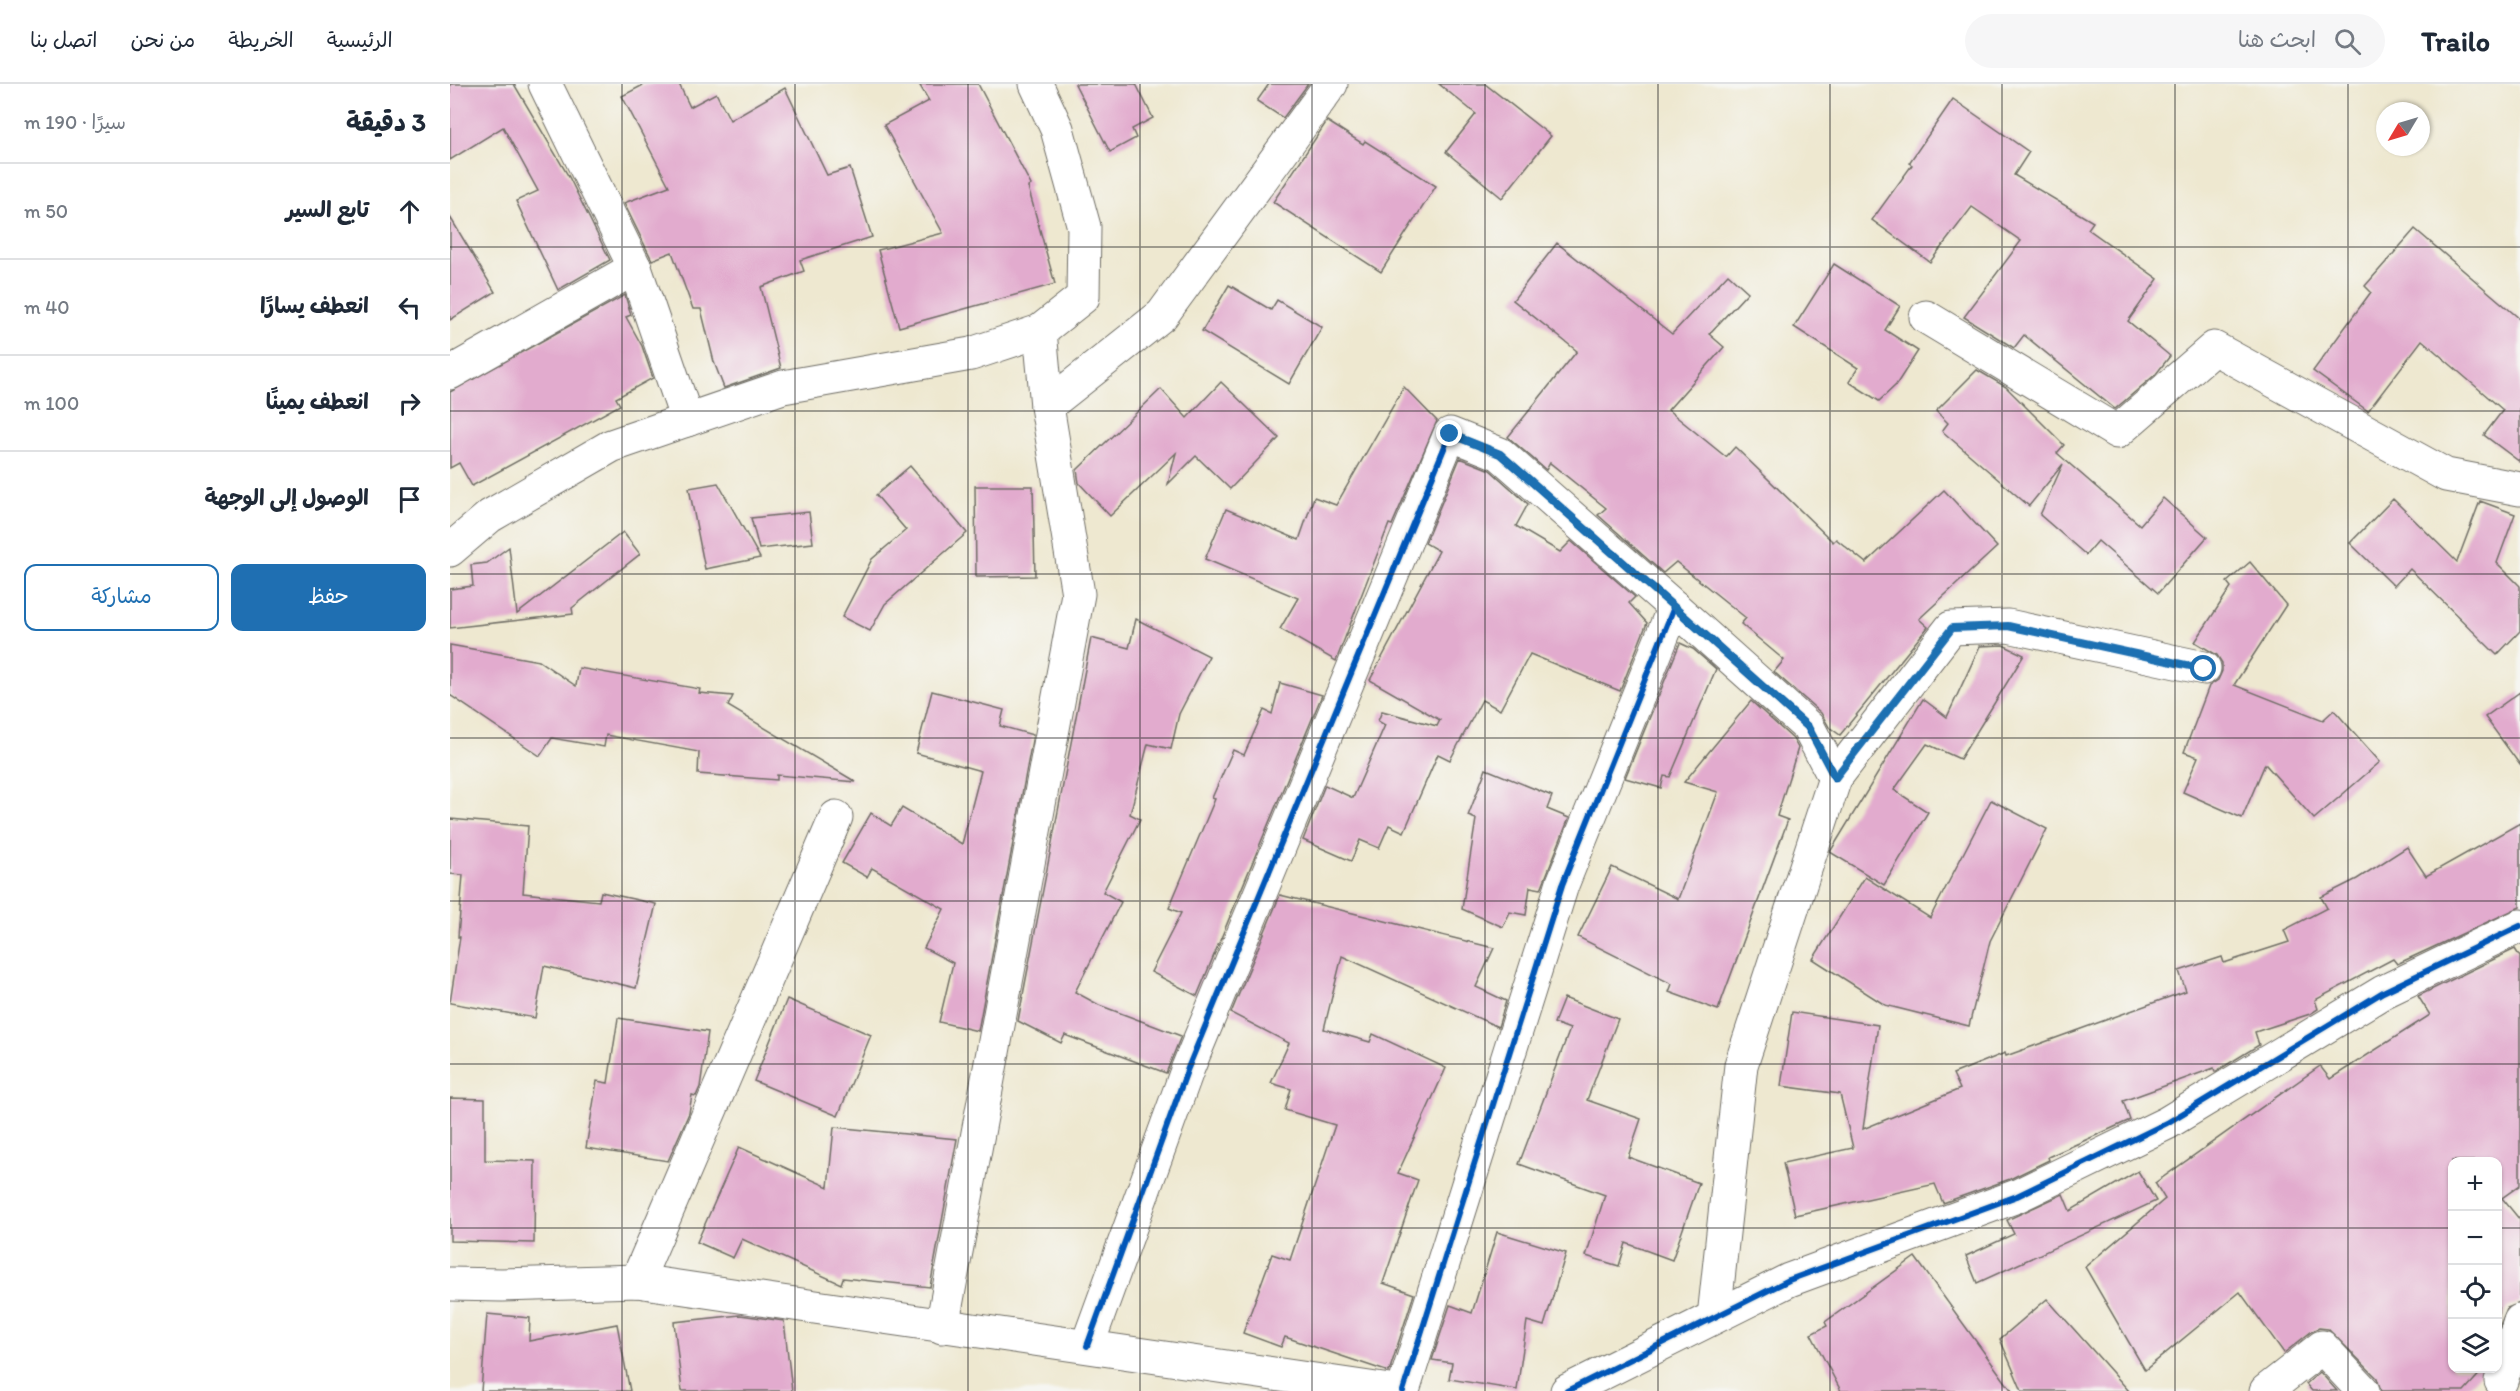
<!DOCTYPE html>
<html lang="ar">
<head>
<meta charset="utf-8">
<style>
  :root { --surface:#fff; --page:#f6f6f7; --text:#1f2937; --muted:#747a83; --line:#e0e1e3; --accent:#1f6fb2 }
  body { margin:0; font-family:Itim,"Playpen Sans Arabic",sans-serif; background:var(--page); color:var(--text); direction:rtl }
  .controls { position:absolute; right:18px; bottom:18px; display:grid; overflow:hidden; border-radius:12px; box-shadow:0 2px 4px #0004 }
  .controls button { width:54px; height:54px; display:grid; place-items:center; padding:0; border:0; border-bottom:2px solid var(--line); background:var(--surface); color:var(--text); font:30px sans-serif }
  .compass { position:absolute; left:1926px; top:18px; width:54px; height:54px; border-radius:50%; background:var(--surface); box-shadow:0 2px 4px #0004; rotate:232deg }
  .stop { position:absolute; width:18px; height:18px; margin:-14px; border:4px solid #1f6fb2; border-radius:50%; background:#fff }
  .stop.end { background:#1f6fb2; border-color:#fff; box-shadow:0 2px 6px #0008 }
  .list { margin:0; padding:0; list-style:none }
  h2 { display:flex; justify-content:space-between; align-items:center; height:78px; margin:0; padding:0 24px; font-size:26px }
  h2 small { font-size:20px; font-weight:400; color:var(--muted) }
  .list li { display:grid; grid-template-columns:39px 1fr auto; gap:18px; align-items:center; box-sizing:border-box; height:96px; padding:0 24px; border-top:2px solid var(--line) }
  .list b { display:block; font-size:22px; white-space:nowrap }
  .list em { font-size:20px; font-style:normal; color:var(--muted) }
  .actions { display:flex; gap:12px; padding:18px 24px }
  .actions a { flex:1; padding:14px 0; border:2px solid var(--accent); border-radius:12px; text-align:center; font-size:21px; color:var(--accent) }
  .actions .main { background:var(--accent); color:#fff }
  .icon { flex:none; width:33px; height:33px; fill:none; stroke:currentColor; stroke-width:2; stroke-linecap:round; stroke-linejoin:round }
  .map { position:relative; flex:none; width:2070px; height:1307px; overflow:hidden; direction:ltr }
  header { display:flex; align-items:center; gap:36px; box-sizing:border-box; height:84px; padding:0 30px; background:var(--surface); border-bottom:2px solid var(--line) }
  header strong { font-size:28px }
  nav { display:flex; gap:33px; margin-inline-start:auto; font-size:21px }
  .search { width:420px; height:54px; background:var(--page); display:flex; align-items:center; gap:15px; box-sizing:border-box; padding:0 21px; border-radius:33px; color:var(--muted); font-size:22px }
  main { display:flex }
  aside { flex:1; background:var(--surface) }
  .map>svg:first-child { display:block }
  .building { fill:#e2abce }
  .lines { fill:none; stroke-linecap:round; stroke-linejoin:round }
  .minor-casing { stroke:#6f6d65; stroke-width:35 }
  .minor { stroke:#fff; stroke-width:33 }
  .cycleway-casing { stroke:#f6f6f2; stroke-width:10 }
  .cycleway { stroke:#0057b8; stroke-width:6 }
  .route { stroke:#1f6fb2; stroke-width:8 }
  .grid { fill:none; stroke:#2b2b2b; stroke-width:1.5; stroke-opacity:0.55 }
</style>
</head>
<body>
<header>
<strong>Trailo</strong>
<div class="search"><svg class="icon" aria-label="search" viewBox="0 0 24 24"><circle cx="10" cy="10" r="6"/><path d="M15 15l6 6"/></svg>ابحث هنا</div>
<nav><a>الرئيسية</a><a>الخريطة</a><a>من نحن</a><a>اتصل بنا</a></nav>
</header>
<main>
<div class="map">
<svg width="2070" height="1307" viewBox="0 0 2070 1307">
  <rect width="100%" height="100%" fill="#f6f6f2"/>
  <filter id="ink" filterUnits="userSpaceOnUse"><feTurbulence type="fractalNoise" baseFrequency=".0167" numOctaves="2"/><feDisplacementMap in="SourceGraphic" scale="12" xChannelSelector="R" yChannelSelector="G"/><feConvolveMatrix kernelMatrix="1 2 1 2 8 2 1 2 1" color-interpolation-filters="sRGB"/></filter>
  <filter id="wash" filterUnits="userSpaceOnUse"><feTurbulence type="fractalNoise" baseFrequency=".008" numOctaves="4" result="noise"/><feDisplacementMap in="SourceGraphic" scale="24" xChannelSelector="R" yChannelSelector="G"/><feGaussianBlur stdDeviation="1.35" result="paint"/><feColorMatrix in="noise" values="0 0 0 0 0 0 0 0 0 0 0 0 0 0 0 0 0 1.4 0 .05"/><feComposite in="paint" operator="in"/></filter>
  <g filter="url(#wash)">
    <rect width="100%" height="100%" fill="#eee8d0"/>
    <g id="blocks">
      <g class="building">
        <polygon points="0,0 64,0 119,93 160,176 108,206 66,117 88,107 53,43 0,76"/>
        <polygon points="195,0 229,0 240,23 266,9 280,36 335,4 377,91 400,84 422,153 350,176 354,187 311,203 331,284 274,304 264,278 251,225 243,225 222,168 202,176 174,119 219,102 172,12"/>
        <polygon points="469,0 528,0 581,101 578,103 605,200 449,243 428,166 493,149 434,41 479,17"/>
        <polygon points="625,0 686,0 703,34 682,45 686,54 660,68"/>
        <polygon points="819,0 858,0 833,34 807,17"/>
        <polygon points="989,0 1035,0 1101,52 1052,114 996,68 1026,30"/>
        <polygon points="1503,15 1579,68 1564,91 1643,138 1638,145 1708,195 1678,237 1720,272 1706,290 1665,325 1574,251 1564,264 1514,233 1571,157 1522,123 1480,178 1422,136 1462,81 1459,79"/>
        <polygon points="877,37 913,60 915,57 986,102 931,188 823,118"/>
        <polygon points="0,133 45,208 0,236"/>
        <polygon points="1965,145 2070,235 2070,378 2034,351 2053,326 1972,256 1918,327 1863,287 1921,208 1915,202"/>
        <polygon points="1107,159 1222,250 1278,190 1298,208 1259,250 1274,263 1218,326 1276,373 1285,363 1383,458 1386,455 1416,479 1494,406 1547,463 1469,535 1478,543 1390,651 1379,643 1371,629 1324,588 1334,576 1291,540 1296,534 1226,478 1213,489 1148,431 1156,424 1100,379 1096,386 1058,353 1127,267 1063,216"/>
        <polygon points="1384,180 1450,222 1435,246 1468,267 1446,301 1429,317 1399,298 1408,284 1344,243"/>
        <polygon points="779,201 821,226 827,216 872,243 839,300 752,247"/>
        <polygon points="175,211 181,231 176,233 192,262 203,294 166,314 170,321 22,402 9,379 0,384 0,308"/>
        <polygon points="1527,286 1556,303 1614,361 1607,369 1690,441 1713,414 1757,453 1708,509 1648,457 1636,471 1590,431 1613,380 1579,422 1492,347 1498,339 1486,327"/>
        <polygon points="771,298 829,354 780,405 746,372 718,400 726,369 660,432 629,399 627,386 711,305 737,334"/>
        <polygon points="954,303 987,337 942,441 939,440 886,577 830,545 848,514 755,475 776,425 849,456 864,413 886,421"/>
        <polygon points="1010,374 1040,386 1078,420 1066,442 1110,468 1121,457 1185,513 1179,519 1197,539 1170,607 1080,570 1050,626 1032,616 1000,676 988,670 954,748 939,741 929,764 910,756 901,777 853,756 875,701 903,714 935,641 928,637 932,627 987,642 990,636 920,596 989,467 975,459"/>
        <polygon points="460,382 517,449 435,520 420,547 392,533 422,475 456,446 426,411"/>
        <polygon points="268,399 310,474 255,485 239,404"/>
        <polygon points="525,402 583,402 585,492 526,493"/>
        <polygon points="1943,415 2007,478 2030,417 2065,430 2047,479 2070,502 2070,547 2047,571 1960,485 1944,502 1900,459"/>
        <polygon points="359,428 363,459 309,465 301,434"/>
        <polygon points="173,448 190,470 122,524 123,530 0,544 0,505 23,502 21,481 37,479 59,463 67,530"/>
        <polygon points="1800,478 1836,521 1784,601 1873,636 1884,626 1930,678 1864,735 1815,680 1792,734 1733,708 1748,673 1734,668 1759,602 1768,596 1772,587 1772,579 1767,571 1745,558 1781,503 1777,498"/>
        <polygon points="686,535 759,572 729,630 721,665 698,660 680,730 690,735 653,808 671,818 625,908 649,921 731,952 716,989 615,951 611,959 568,937 641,554 679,564"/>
        <polygon points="1230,559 1243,565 1266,585 1220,693 1214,692 1211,704 1175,694"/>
        <polygon points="0,561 89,577 126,602 129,584 250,605 249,609 283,612 278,622 406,698 327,691 327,696 248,690 249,668 156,651 154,663 102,654 90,672 0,611"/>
        <polygon points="1553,561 1574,571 1510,675 1477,660 1444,706 1478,728 1434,801 1380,768 1473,615 1497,633 1530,562"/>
        <polygon points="830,599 872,611 747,912 701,888 731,829 719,824 765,715 762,714 783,666 794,671 814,626 822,630"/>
        <polygon points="482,607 554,626 550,642 583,651 528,947 489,938 503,879 474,864 494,825 422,784 417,793 392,779 421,729 441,742 452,724 512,760 531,687 466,669"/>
        <polygon points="2070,608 2070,681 2035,633"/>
        <polygon points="1301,617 1343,655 1348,664 1327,732 1338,736 1268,926 1219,908 1222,900 1128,853 1162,783 1228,815 1268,708 1234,698"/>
        <polygon points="1036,685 1102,712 1097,725 1119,734 1091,805 1080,803 1076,831 1060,828 1053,843 1012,825 1026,735 1018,732"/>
        <polygon points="1541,716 1597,745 1540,857 1519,942 1435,921 1363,875 1415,793 1480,834"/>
        <polygon points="0,735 78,742 73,809 149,817 151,808 206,820 186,904 94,882 85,934 0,919 10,853 8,853 13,791 0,790"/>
        <polygon points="2070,739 2070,823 1947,880 1943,875 1865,916 1868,925 1860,930 1805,948 1809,961 1765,988 1764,984 1673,1017 1680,1036 1598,1073 1599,1076 1560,1095 1493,1119 1485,1100 1345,1131 1333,1079 1403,1064 1390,1010 1331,1002 1342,928 1428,941 1413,1045 1510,1005 1503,990 1555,969 1556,972 1736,907 1729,887 1772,873 1774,879 1839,858 1834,846 1877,824 1871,813 1907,795 1957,763 1976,792"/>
        <polygon points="830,811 1044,864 1026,903 1056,917 1048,943 892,872 874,945 920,958 923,950 996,984 948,1089 968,1096 933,1199 964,1210 939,1288 835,1253 831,1263 793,1249 822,1170 840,1176 885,1041 835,1026 841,1005 821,999 839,959 781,929"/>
        <polygon points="2065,865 2070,873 2070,1101 2052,1114 2070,1136 2070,1219 2057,1224 2048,1246 2048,1077 2002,1077 2002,1284 2035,1284 2014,1307 1931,1307 1927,1294 1878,1245 1869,1244 1861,1248 1834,1269 1790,1208 1695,1286 1635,1183 1715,1115 1705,1099 1870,982 1880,995 1980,931 1968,912"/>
        <polygon points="1114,914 1168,935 1137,1016 1191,1035 1178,1073 1249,1099 1222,1176 1176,1159 1169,1182 1136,1172 1155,1111 1069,1080 1120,945 1104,939"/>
        <polygon points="337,915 421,951 388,1032 304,997"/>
        <polygon points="168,934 258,948 250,1003 246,1012 242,1011 239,1029 218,1077 136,1064 147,997 158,999"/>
        <polygon points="0,1014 35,1015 35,1076 85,1077 84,1159 0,1157"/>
        <polygon points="384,1043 507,1055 480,1203 393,1194 391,1200 292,1155 283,1174 247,1158 289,1063 378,1103"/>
        <polygon points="1688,1087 1706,1117 1527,1199 1516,1172 1564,1150 1557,1136 1613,1110 1620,1127"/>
        <polygon points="1047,1148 1116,1169 1094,1242 1077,1237 1067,1306 999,1295 1002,1279 982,1276 1000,1221 1022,1229"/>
        <polygon points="1465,1173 1562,1307 1391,1307 1361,1250 1377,1242 1375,1238"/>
        <polygon points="1597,1215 1679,1307 1572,1307 1550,1255"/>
        <polygon points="37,1230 80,1234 79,1257 167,1240 180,1307 31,1307"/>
        <polygon points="290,1231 334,1237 342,1307 232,1307 224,1238"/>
        <polygon points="1870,1288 1887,1307 1862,1307 1856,1300"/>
      </g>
    </g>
  </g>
  <g filter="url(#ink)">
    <use href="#blocks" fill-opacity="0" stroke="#6f6d65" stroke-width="1.5"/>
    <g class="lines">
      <g class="minor-casing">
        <g id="minor">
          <polyline points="95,0 185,184 237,336"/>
          <polyline points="1476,233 1667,348 1764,264 1996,391 2070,405"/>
          <polyline points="0,289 185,184"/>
          <polyline points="597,322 712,231 881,0"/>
          <polyline points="0,466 40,432 161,362 333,303 521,270 590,247 633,213 634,143 607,45 586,0"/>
          <polyline points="187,1197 386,733"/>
          <polyline points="0,1200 52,1201 187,1197 940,1307"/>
          <polyline points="1264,1233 1291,981 1385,694 1501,544 1558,542 1754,584"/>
          <polyline points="492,1243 628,510 597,322 590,247"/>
          <polyline points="637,1262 738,984 1000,350 1050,370 1224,523"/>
          <polyline points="2051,1297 2070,1237"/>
          <polyline points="953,1307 1112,801 1224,523 1358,643 1385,694"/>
          <polyline points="1117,1307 1339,1196 1567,1112 1717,1039 1933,908 2070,842"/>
          <polyline points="1816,1307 1872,1263 1913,1307"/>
        </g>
      </g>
      <use href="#minor" class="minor"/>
      <g class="cycleway-casing">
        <g id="cycleway">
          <polyline points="637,1262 738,984 1000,350 1050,370 1224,523"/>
          <polyline points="953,1307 1112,801 1224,523 1358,643 1385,694"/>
          <polyline points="1117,1307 1339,1196 1567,1112 1717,1039 1933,908 2070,842"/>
        </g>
      </g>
      <use href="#cycleway" class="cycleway"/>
    </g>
  </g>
  <g class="lines" filter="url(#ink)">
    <polyline class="route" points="1000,350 1050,370 1224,523 1358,643 1385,694 1502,544 1558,542 1754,585"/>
  </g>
  <path class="grid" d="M172,0V1307M345,0V1307M518,0V1307M690,0V1307M862,0V1307M1035,0V1307M1208,0V1307M1380,0V1307M1552,0V1307M1725,0V1307M1898,0V1307M0,163H2070M0,327H2070M0,490H2070M0,654H2070M0,817H2070M0,980H2070M0,1144H2002M2048,1144H2070"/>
</svg>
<div class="controls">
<button>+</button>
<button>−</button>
<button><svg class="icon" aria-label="locate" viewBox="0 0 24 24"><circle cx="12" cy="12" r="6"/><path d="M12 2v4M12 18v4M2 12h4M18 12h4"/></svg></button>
<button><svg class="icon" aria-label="layers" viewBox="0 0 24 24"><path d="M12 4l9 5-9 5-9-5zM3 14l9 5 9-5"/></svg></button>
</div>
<svg class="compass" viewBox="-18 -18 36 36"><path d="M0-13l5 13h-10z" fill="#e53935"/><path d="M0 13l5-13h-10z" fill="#747a83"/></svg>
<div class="stop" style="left:1754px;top:585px"></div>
<div class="stop end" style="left:1000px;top:350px"></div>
</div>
<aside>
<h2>3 دقيقة<small>سيرًا · 190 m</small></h2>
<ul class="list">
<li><svg class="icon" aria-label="ahead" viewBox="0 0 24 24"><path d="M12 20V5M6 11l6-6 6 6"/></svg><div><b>تابع السير</b></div><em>50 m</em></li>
<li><svg class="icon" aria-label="left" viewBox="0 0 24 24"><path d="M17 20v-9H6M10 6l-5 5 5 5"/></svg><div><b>انعطف يسارًا</b></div><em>40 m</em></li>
<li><svg class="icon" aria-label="right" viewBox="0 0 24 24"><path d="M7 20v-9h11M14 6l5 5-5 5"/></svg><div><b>انعطف يمينًا</b></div><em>100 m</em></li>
<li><svg class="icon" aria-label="arrive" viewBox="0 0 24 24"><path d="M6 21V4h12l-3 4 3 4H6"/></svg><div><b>الوصول إلى الوجهة</b></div></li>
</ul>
<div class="actions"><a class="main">حفظ</a><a>مشاركة</a></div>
</aside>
</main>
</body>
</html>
